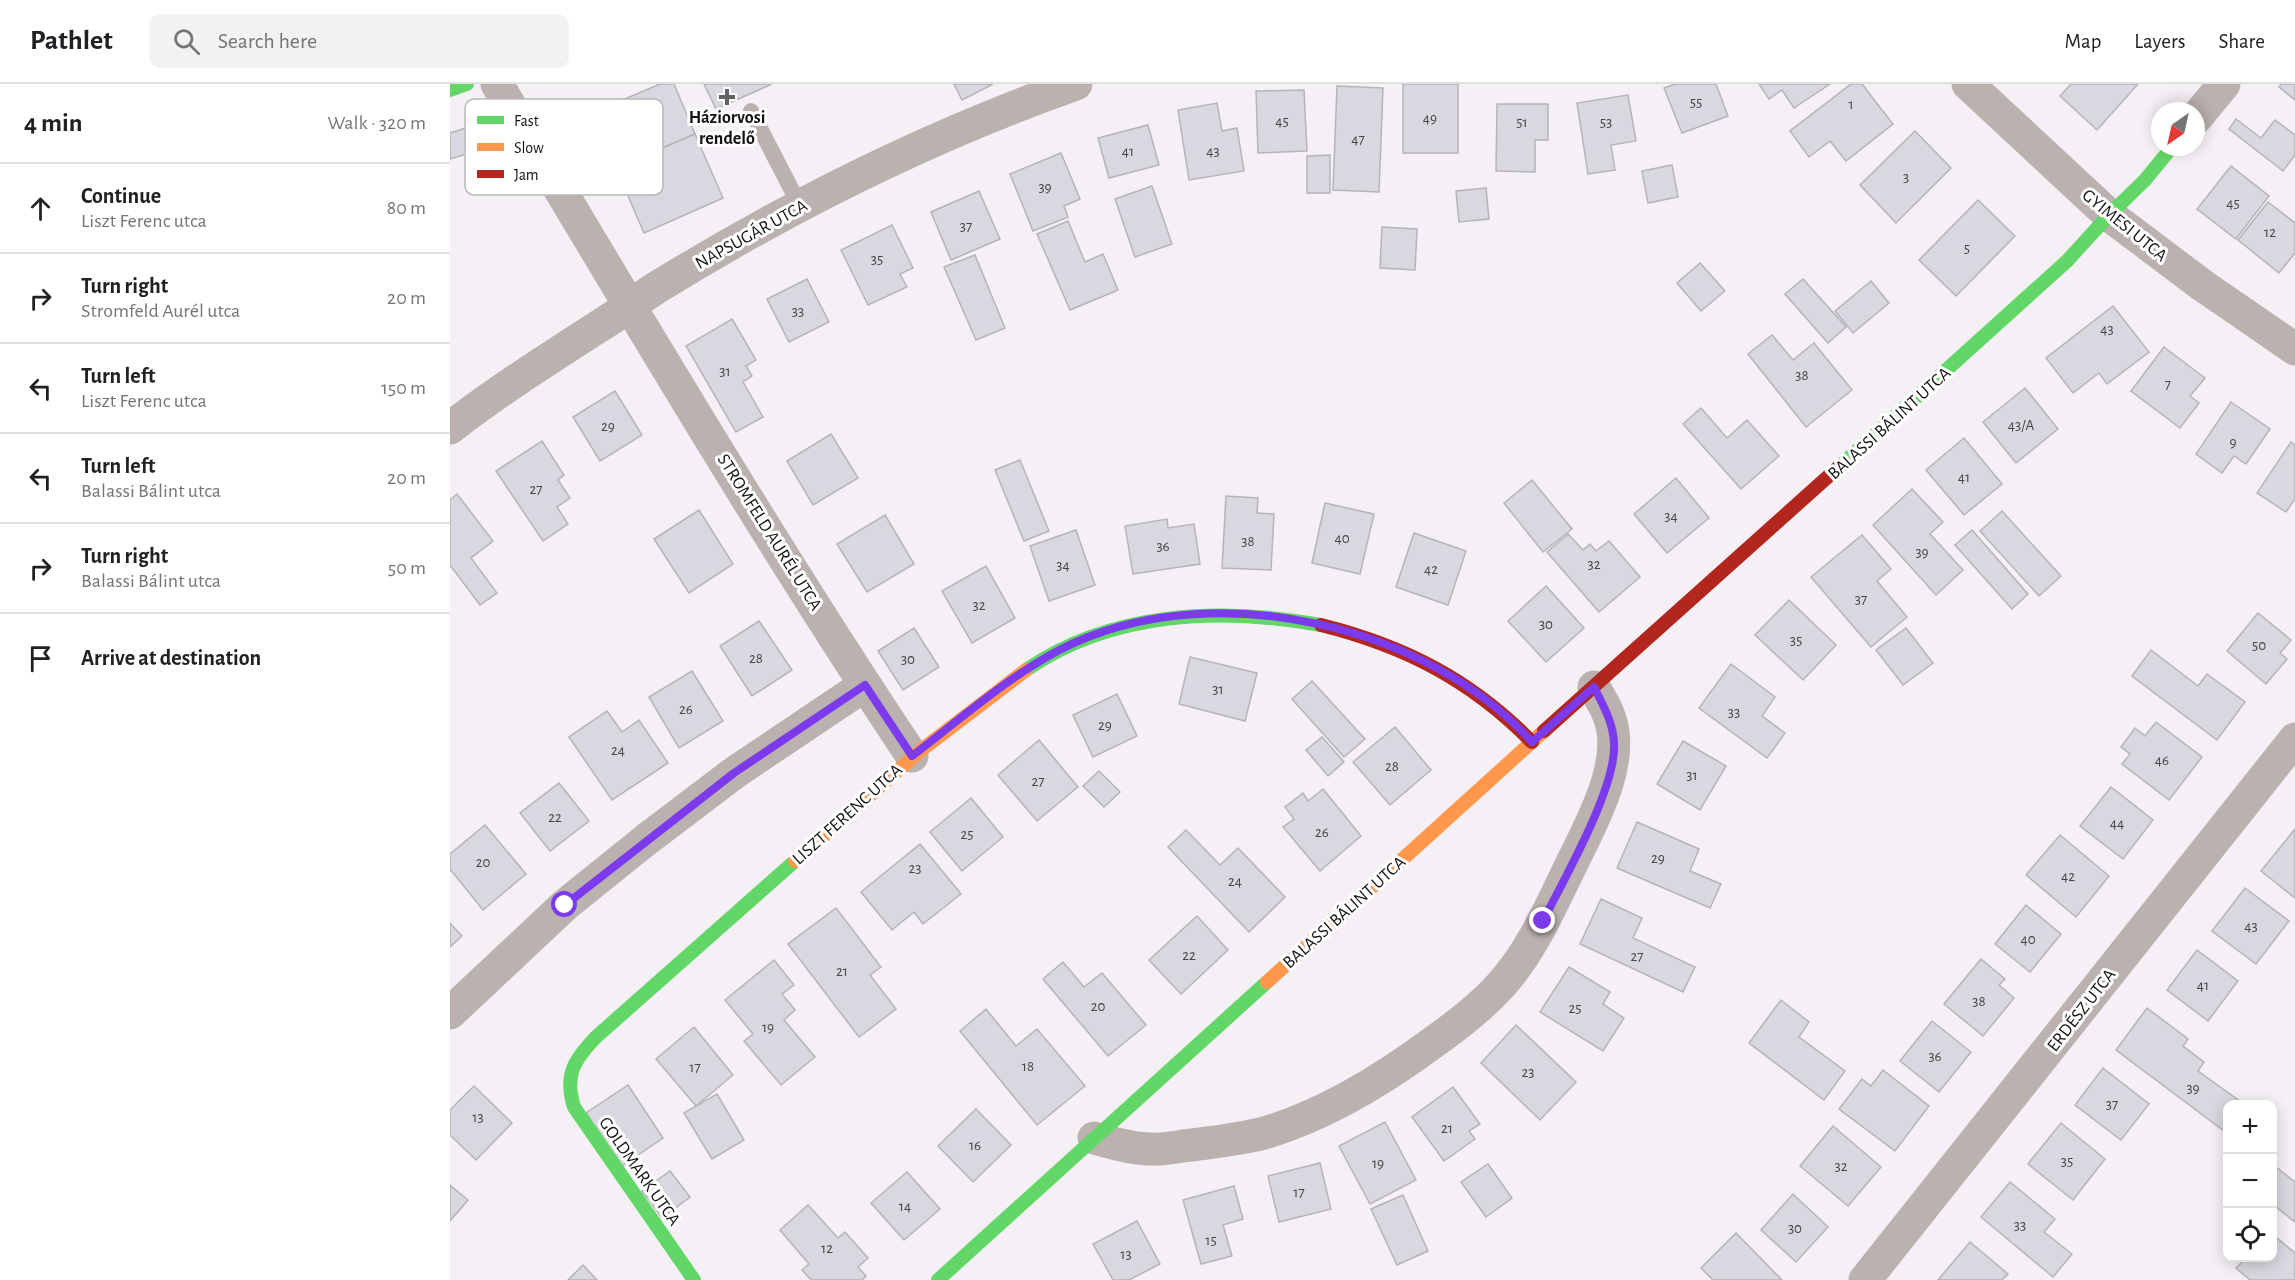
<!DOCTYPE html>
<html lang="en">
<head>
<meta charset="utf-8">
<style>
  :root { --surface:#fff; --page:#f2f2f2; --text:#202124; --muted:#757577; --line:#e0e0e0 }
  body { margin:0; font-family:"Alegreya Sans",sans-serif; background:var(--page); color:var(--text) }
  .controls { position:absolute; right:18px; bottom:18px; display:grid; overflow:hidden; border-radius:12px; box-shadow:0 3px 15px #0003 }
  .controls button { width:54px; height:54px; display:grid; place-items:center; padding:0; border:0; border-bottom:2px solid var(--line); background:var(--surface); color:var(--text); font:30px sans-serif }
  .compass { position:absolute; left:1701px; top:18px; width:54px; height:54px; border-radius:50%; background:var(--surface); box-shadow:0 3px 15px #0003; rotate:214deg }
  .stop { position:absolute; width:18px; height:18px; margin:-14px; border:4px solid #7c3aed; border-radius:50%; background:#fff }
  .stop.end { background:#7c3aed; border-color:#fff; box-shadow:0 2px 6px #0008 }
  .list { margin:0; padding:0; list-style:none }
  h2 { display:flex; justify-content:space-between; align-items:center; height:78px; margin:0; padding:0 24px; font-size:26px }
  h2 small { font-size:20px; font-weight:400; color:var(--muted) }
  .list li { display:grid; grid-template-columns:39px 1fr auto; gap:18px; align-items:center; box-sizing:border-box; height:90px; padding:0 24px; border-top:2px solid var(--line) }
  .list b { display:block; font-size:22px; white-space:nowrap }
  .list p { margin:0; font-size:20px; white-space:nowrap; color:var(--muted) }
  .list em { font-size:20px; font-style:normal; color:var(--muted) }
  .icon { flex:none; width:33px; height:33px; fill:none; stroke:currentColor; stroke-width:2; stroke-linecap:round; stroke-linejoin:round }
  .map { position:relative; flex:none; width:1845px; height:1196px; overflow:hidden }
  header { display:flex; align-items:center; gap:36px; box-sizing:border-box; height:84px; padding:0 30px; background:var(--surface); border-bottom:2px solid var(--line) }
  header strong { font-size:28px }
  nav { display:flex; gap:33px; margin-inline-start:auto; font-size:21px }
  .search { width:420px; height:54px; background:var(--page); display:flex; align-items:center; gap:15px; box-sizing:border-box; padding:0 21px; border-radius:12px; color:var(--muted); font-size:22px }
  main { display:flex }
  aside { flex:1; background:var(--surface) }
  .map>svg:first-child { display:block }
  .building { fill:#d9d7df; stroke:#b6b4b8; stroke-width:1.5 }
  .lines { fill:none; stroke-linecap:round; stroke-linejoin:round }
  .lane { stroke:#bbb1af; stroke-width:16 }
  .street { stroke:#bbb1af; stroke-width:33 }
  .fast { stroke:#63d668; stroke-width:14 }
  .slow { stroke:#ff974d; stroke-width:14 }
  .jam { stroke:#b3261e; stroke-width:14 }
  .route { stroke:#7c3aed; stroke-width:8 }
  .poi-dot { fill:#635f63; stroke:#fff; stroke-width:2 }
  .labels { text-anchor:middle; stroke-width:6; stroke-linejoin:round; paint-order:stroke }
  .number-label { font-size:15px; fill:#464448 }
  .poi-label { font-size:18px; font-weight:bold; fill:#141114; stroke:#fff }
  .street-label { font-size:18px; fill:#141114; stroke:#fff }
  .key { fill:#fff; stroke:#b8b8b8; stroke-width:1.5 }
  .key-label { font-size:16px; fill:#141114 }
</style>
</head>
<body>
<header>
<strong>Pathlet</strong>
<div class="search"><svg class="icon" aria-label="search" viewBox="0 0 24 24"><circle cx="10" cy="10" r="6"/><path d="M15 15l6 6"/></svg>Search here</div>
<nav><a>Map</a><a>Layers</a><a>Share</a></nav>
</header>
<main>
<aside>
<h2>4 min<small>Walk · 320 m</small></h2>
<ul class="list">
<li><svg class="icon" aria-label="ahead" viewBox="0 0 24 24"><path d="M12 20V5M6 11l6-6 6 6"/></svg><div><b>Continue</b><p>Liszt Ferenc utca</p></div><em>80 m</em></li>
<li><svg class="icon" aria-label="right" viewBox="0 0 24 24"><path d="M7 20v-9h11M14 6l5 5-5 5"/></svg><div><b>Turn right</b><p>Stromfeld Aurél utca</p></div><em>20 m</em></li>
<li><svg class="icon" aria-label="left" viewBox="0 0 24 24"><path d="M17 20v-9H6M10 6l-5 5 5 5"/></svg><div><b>Turn left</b><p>Liszt Ferenc utca</p></div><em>150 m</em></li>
<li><svg class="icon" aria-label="left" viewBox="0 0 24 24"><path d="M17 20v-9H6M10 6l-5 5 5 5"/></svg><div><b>Turn left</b><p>Balassi Bálint utca</p></div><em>20 m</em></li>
<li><svg class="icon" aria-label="right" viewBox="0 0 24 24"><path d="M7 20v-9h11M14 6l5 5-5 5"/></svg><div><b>Turn right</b><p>Balassi Bálint utca</p></div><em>50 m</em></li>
<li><svg class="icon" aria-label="arrive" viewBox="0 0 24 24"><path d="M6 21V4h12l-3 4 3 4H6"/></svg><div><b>Arrive at destination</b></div></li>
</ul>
</aside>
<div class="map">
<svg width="1845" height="1196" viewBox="0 0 1845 1196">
  <rect width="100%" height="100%" fill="#f5f0f5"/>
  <g class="building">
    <polygon points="210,0 224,0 245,50 166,84 142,29"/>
    <polygon points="254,0 322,0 266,25"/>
    <polygon points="504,0 543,0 512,16"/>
    <rect x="953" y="0" width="55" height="69"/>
    <polygon points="1225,0 1266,0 1278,32 1232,49 1214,4"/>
    <polygon points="1309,0 1380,0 1344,24 1332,6 1319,15"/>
    <polygon points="1401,0 1412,0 1443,40 1396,77 1380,57 1359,73 1340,47"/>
    <polygon points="1621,0 1688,0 1647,46 1610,12"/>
    <polygon points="1831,0 1845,0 1845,16 1829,3"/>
    <polygon points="887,2 933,4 929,108 883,106"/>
    <polygon points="854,6 857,67 808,69 806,7"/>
    <polygon points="1178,11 1186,57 1161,61 1165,86 1138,90 1127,19"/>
    <polygon points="767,19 772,47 787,44 794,87 739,96 728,26"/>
    <polygon points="1047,20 1098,20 1098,56 1085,56 1085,88 1046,87"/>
    <polygon points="1786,35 1811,54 1825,36 1845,51 1845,71 1833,87 1779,45"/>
    <polygon points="28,40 36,64 0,75 0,49"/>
    <polygon points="698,41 709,81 659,94 648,54"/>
    <polygon points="1465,47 1501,84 1446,139 1410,101"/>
    <polygon points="245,50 273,114 194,149 166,84"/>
    <polygon points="611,69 630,115 614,122 618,133 583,147 560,90"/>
    <polygon points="880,71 880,109 857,109 857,72"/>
    <polygon points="1222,81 1228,113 1198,119 1192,87"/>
    <polygon points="1781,82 1819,112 1786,155 1747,125"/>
    <polygon points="702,102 722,160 685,173 665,115"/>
    <polygon points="1036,104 1039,135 1009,138 1006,107"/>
    <polygon points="529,107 550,155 501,176 481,128"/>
    <polygon points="1528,116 1565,152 1506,212 1469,176"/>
    <polygon points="1818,118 1845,139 1845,169 1829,189 1788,156"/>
    <polygon points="618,137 635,178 653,170 668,206 620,226 587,150"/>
    <polygon points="442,141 463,184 450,190 457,203 418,221 391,166"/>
    <polygon points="932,143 967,145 965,186 930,184"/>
    <polygon points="525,171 555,244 526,256 494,183"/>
    <polygon points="1250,179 1275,207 1251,227 1227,199"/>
    <polygon points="357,195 379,238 339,258 317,215"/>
    <polygon points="1353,195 1396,243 1378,259 1335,210"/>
    <polygon points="1421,197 1439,219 1403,249 1385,227"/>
    <polygon points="1663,222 1699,268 1657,300 1649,289 1623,309 1596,274"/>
    <polygon points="282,235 306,276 296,282 302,292 293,298 313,333 286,348 236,262"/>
    <polygon points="1322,251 1343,276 1364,259 1402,306 1356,343 1298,270"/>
    <polygon points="1714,263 1755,294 1740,312 1749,319 1730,344 1681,307"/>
    <polygon points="1575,304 1608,345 1566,379 1533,338"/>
    <polygon points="165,307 192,351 150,377 123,333"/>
    <polygon points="1781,318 1820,345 1796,380 1784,372 1772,389 1746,370"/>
    <polygon points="1251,324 1277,354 1297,336 1329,372 1291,405 1233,340"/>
    <polygon points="381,350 408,394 363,421 337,377"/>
    <polygon points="1514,354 1552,400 1514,431 1476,386"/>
    <polygon points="92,357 114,391 108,396 120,414 107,423 118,440 93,457 46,387"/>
    <polygon points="1841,358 1845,361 1845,415 1836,428 1807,409"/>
    <polygon points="570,376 599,447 574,457 545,386"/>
    <polygon points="1226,394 1259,434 1217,469 1184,430"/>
    <polygon points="1082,396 1122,445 1093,468 1054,419"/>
    <polygon points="1462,405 1493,438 1480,450 1513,486 1486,511 1423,441"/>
    <polygon points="7,410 43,457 21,474 47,509 30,521 0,481 0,416"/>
    <polygon points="776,412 808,414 807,429 824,430 821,486 772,484"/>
    <polygon points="875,419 924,430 910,490 862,479"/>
    <polygon points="249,426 283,480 239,509 204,455"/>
    <polygon points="1552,427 1611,492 1589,512 1530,447"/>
    <polygon points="435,431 464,480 417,508 387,460"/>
    <polygon points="717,435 718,444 744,440 750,480 683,490 675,442"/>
    <polygon points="626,446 645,501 599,517 580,462"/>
    <polygon points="1522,446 1578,510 1562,525 1505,461"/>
    <polygon points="964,449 1016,467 998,521 946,503"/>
    <polygon points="1118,450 1133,466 1140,460 1146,467 1159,457 1190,493 1149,528 1097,468"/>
    <polygon points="1412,451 1441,485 1427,497 1457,533 1421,563 1361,493"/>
    <polygon points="536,482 565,534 522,559 492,507"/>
    <polygon points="1096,502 1134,544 1096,578 1058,537"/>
    <polygon points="1339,516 1386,561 1353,596 1305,551"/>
    <polygon points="1808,529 1841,556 1830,569 1837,575 1816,600 1777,567"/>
    <polygon points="309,537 342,586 302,612 270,562"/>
    <polygon points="464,544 489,583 453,606 428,567"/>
    <polygon points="1456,544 1483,579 1453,601 1426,566"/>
    <polygon points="1701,566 1748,602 1757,590 1795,618 1767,656 1682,592"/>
    <polygon points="740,573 807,589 795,637 729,620"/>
    <polygon points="1281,580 1325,613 1312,632 1335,649 1317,674 1249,624"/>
    <polygon points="242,587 273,637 229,664 199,613"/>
    <polygon points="862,597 915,655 894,673 842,615"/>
    <polygon points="667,610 687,652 643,673 623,631"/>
    <polygon points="157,627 172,648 189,636 218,679 162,716 119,653"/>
    <polygon points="1706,638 1752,673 1719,716 1672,680 1680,670 1671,663 1685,644 1695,652"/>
    <polygon points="945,643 981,686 940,721 903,678"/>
    <polygon points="872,653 894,678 878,692 856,666"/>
    <polygon points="589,656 628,703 587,737 548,691"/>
    <polygon points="1233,657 1276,682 1250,726 1207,700"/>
    <polygon points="649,687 670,708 654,723 633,702"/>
    <polygon points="109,699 139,737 100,767 70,729"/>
    <polygon points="1661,703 1703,736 1673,775 1630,742"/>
    <polygon points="873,705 911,752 870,787 833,743 844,735 835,723 853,709 858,717"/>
    <polygon points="521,714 553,753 512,787 480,748"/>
    <polygon points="1187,738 1249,765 1240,787 1271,800 1260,824 1167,784"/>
    <polygon points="35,741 76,790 33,826 0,785 0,770"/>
    <polygon points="1845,745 1845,814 1811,787"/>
    <polygon points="736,746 770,781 788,764 835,813 799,848 718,763"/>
    <polygon points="1610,751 1659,792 1626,833 1576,791"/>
    <polygon points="470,760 511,810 473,840 464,828 442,846 411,808"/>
    <polygon points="1795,804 1839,837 1806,880 1762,847"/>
    <polygon points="1151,815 1192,834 1183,854 1245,883 1233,908 1130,860"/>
    <polygon points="1576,821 1611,850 1580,888 1545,860"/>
    <polygon points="386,824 431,883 420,891 446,925 409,953 338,860"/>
    <polygon points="747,832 778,866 731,910 699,876"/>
    <polygon points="0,839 12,852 0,863"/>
    <polygon points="1747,866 1788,897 1758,937 1717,906"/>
    <polygon points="1531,875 1555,895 1549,901 1564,914 1533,952 1494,920"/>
    <polygon points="324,876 344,901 332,910 345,926 334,936 365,973 331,1001 294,957 303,950 275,916"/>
    <polygon points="613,878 634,903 652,889 696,941 658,972 593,895"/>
    <polygon points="1119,883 1160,908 1153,920 1174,934 1153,967 1090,928"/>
    <polygon points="1331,916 1359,938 1349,953 1395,987 1374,1016 1299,959"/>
    <polygon points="1697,924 1738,955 1733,962 1754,978 1748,987 1794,1020 1778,1020 1778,1050 1666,966"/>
    <polygon points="536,925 566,962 587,945 635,1002 587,1041 510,947"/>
    <polygon points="1482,937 1521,968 1489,1008 1450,977"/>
    <polygon points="1066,941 1126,998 1090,1036 1031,979"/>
    <polygon points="244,943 283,991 246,1022 206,975"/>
    <polygon points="1653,984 1699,1020 1671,1056 1625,1021"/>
    <polygon points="1433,986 1479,1022 1445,1067 1389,1025 1412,995 1421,1002"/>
    <polygon points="178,1001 213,1054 172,1082 136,1029"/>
    <polygon points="24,1002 62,1039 26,1076 0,1051 0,1026"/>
    <polygon points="1003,1003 1030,1040 1019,1047 1025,1055 994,1077 962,1033"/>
    <polygon points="267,1010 294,1056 262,1075 234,1029"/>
    <polygon points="526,1025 561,1061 523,1098 488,1062"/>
    <polygon points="935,1038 966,1096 920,1120 889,1062"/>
    <polygon points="1611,1039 1655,1075 1623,1116 1578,1080"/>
    <polygon points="1383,1042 1431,1083 1398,1122 1350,1082"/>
    <polygon points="870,1079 881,1125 829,1138 818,1092"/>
    <polygon points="1038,1080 1062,1114 1036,1133 1011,1098"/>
    <polygon points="1822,1080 1845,1098 1845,1138 1822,1120"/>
    <polygon points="220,1087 240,1113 212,1134 192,1107"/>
    <polygon points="457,1088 490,1125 454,1156 421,1119"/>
    <polygon points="1560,1098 1605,1135 1594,1148 1622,1170 1603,1193 1531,1133"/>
    <polygon points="0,1101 18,1116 0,1137"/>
    <polygon points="784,1102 793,1135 773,1141 782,1172 751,1180 733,1116"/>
    <polygon points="1343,1110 1378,1143 1346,1178 1311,1146"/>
    <polygon points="953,1111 978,1167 947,1181 921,1125"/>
    <polygon points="358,1121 388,1154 395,1148 418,1174 408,1183 416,1192 412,1196 361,1196 352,1186 359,1180 330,1146"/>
    <polygon points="687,1137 710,1180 679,1196 663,1196 643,1160"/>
    <polygon points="1286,1149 1332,1196 1263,1196 1251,1184"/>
    <polygon points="1822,1150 1845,1169 1845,1196 1800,1196 1786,1184 1796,1174 1822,1174"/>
    <polygon points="1520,1158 1558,1190 1552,1196 1488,1196"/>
    <polygon points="133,1181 147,1196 118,1196"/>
  </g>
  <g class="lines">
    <polyline class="lane" points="301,27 350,122"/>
    <g class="street">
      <path d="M47,0C182,226 316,453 462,672"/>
      <polyline points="1518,0 1659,131 1752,201 1845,265"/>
      <polyline points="1746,34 1774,0"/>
      <path d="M0,344C53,303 109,268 165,232C179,223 192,213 206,204C339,122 479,52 626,0"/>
      <polyline points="0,929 115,821 197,755 284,689 415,601"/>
      <path d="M644,1054C663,1059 682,1065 702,1065C715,1066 729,1062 742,1061C766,1058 791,1055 814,1049C873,1032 932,996 981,960C1005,943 1030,924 1050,902C1083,866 1102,819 1123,777C1142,738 1175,679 1160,635C1157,624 1149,613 1144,603"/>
      <polyline points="1415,1196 1845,655"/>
    </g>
    <g class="fast">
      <polyline points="0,6 17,0"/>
      <polyline points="1391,381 1617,177 1659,131 1695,96 1722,63"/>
      <path d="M576,586C662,527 771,523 871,541"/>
      <path d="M244,1196L124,1023C114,991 124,976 146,953L345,777"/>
      <polyline points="488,1196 817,898"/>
    </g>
    <g class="slow">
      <polyline points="345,777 470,667 576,586"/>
      <polyline points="817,898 1094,647"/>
    </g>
    <g class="jam">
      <path d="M871,541C955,562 1021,596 1082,658"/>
      <polyline points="1094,647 1391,381"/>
    </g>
  </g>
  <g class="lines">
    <path class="route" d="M115,821L284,689L415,601L462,672C512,634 569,583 626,558C770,494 977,541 1082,658L1144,603C1153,621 1163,638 1164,659C1167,703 1114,795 1093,837"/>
  </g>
  <path class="poi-dot" d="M274 4h6v6h6v6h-6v6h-6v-6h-6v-6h6z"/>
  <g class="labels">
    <g class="number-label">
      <text x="1246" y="23">55</text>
      <text x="1401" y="25">1</text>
      <text x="980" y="39">49</text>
      <text x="832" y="42">45</text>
      <text x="1072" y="43">51</text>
      <text x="1156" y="43">53</text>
      <text x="908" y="60">47</text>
      <text x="678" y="72">41</text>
      <text x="763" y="72">43</text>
      <text x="1456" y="98">3</text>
      <text x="595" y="108">39</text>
      <text x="1783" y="124">45</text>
      <text x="516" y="147">37</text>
      <text x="1820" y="153">12</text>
      <text x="1517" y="169">5</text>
      <text x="427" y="180">35</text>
      <text x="348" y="232">33</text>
      <text x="1657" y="250">43</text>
      <text x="275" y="292">31</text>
      <text x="1352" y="296">38</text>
      <text x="1718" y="305">7</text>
      <text x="1571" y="346">43/A</text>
      <text x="158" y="347">29</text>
      <text x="1783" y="363">9</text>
      <text x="1514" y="398">41</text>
      <text x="86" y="410">27</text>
      <text x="1221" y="437">34</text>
      <text x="892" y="459">40</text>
      <text x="798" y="462">38</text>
      <text x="713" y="467">36</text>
      <text x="1472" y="473">39</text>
      <text x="1144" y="485">32</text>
      <text x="613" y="486">34</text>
      <text x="981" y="490">42</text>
      <text x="1411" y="520">37</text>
      <text x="529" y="526">32</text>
      <text x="1096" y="545">30</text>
      <text x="1346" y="561">35</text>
      <text x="1809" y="566">50</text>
      <text x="306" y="579">28</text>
      <text x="458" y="580">30</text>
      <text x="768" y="610">31</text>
      <text x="236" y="630">26</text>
      <text x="1284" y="633">33</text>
      <text x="655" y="646">29</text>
      <text x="168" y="671">24</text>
      <text x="1712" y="681">46</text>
      <text x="942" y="687">28</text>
      <text x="1242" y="696">31</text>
      <text x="588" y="702">27</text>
      <text x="105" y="738">22</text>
      <text x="1667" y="744">44</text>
      <text x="872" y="753">26</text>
      <text x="517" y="755">25</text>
      <text x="1208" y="779">29</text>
      <text x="33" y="783">20</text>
      <text x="465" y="789">23</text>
      <text x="1618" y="797">42</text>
      <text x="785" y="802">24</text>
      <text x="1801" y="847">43</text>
      <text x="1578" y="860">40</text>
      <text x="739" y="876">22</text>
      <text x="1187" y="877">27</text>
      <text x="392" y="892">21</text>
      <text x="1753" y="906">41</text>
      <text x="1529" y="922">38</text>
      <text x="648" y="927">20</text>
      <text x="1125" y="929">25</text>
      <text x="318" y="948">19</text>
      <text x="1485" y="977">36</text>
      <text x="578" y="987">18</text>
      <text x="245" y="988">17</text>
      <text x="1078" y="993">23</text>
      <text x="1743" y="1009">39</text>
      <text x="1662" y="1025">37</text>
      <text x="28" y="1038">13</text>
      <text x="997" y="1049">21</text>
      <text x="525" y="1066">16</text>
      <text x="1617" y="1082">35</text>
      <text x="928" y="1084">19</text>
      <text x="1391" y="1087">32</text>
      <text x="849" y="1113">17</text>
      <text x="455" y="1127">14</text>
      <text x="1570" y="1146">33</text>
      <text x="1345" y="1149">30</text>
      <text x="761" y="1161">15</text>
      <text x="377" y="1169">12</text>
      <text x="676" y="1175">13</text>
    </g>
    <g class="poi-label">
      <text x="277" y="39">Háziorvosi<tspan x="277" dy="21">rendelő</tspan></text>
    </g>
    <g class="street-label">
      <text transform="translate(1675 141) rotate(39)" y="6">GYIMESI UTCA</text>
      <text transform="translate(301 150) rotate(-29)" y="6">NAPSUGÁR UTCA</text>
      <text transform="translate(1439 339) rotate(-42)" y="6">BALASSI BÁLINT UTCA</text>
      <text transform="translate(320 448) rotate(58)" y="6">STROMFELD AURÉL UTCA</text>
      <text transform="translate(397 730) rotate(-42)" y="6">LISZT FERENC UTCA</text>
      <text transform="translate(894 828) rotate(-42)" y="6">BALASSI BÁLINT UTCA</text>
      <text transform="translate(1631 926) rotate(-52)" y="6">ERDÉSZ UTCA</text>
      <text transform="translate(190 1087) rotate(55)" y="6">GOLDMARK UTCA</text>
    </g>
  </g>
  <rect x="15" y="15" width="198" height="96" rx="9" class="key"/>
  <rect x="27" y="32" width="27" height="8" fill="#63d668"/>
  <rect x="27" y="59" width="27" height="8" fill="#ff974d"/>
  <rect x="27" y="86" width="27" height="8" fill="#b3261e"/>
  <g class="key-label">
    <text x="64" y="42">Fast</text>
    <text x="64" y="69">Slow</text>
    <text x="64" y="96">Jam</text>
  </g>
</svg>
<div class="controls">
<button>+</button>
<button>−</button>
<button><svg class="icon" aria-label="locate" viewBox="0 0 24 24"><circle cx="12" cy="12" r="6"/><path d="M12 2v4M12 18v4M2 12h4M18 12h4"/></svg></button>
</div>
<svg class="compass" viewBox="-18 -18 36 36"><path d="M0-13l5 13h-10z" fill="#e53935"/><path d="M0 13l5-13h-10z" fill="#757577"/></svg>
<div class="stop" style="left:115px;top:821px"></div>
<div class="stop end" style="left:1093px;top:837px"></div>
</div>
</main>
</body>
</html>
